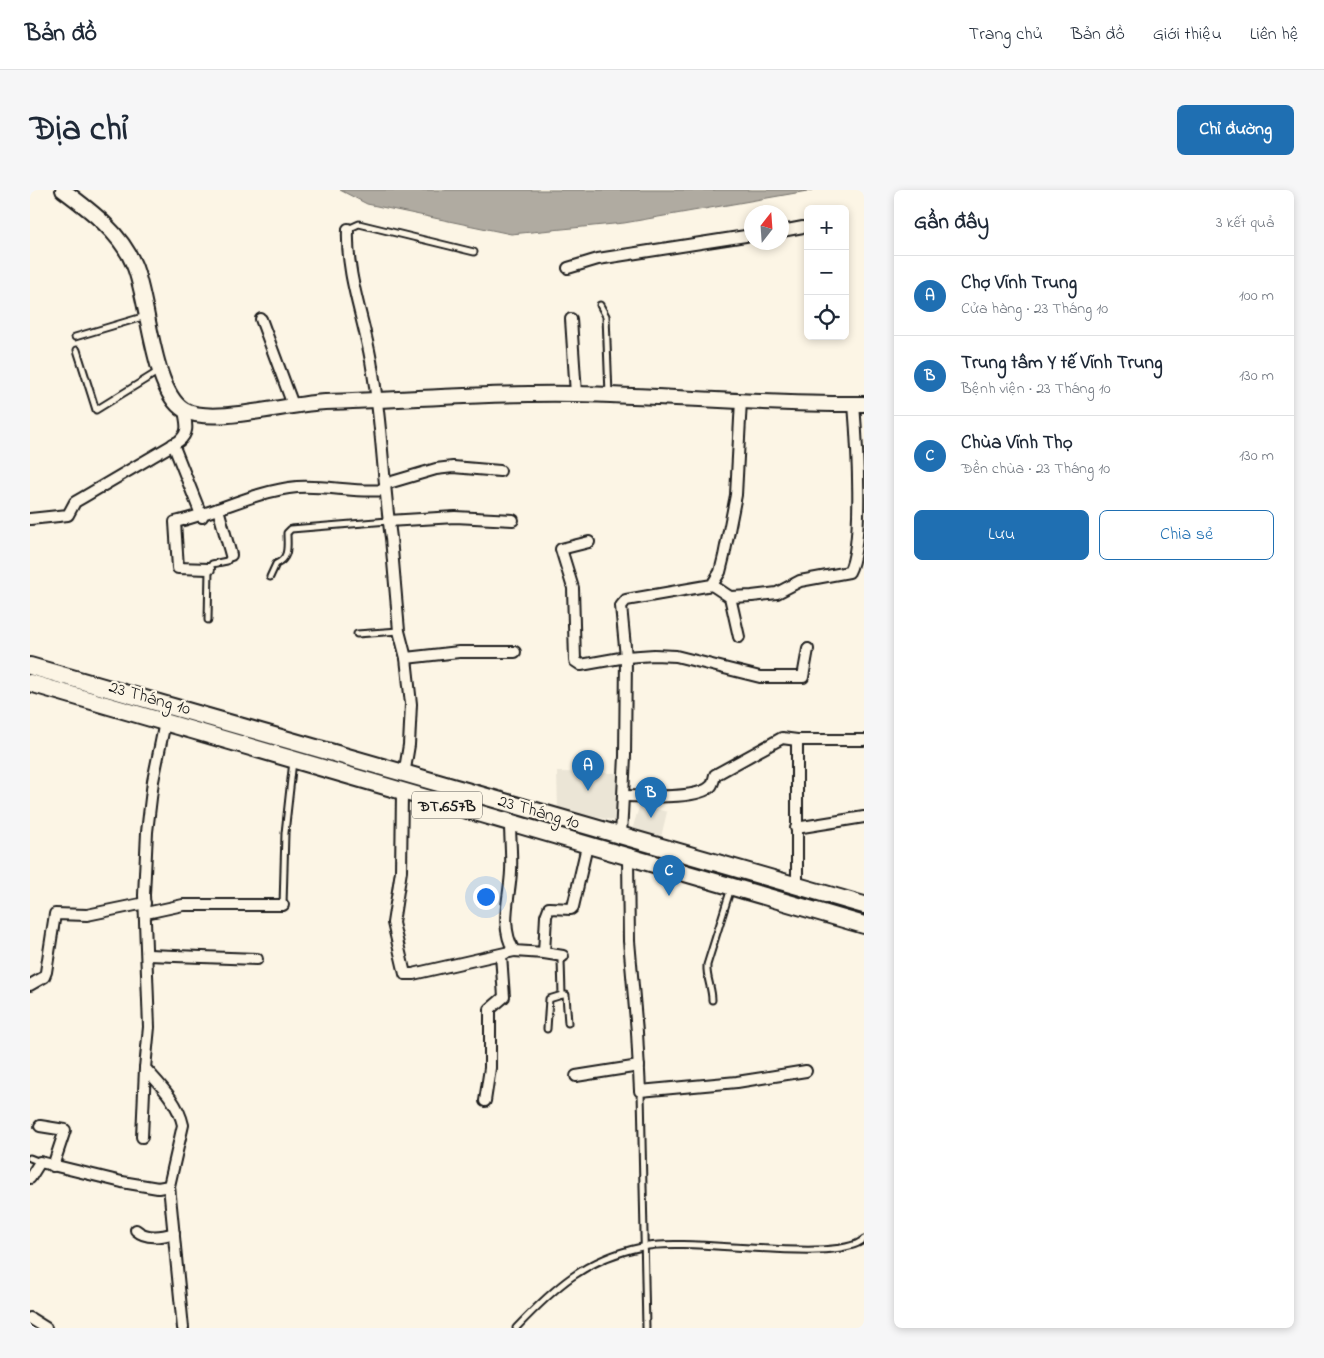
<!DOCTYPE html>
<html lang="vi">
<head>
<meta charset="utf-8">
<style>
  :root { --surface:#fff; --page:#f6f6f7; --text:#1f2937; --muted:#747a83; --line:#e0e1e3; --accent:#1f6fb2 }
  body { margin:0; font-family:"Indie Flower",sans-serif; background:var(--page); color:var(--text) }
  .controls { position:absolute; right:15px; top:15px; display:grid; overflow:hidden; border-radius:8px; box-shadow:0 2px 8px #0003 }
  .controls button { width:45px; height:45px; display:grid; place-items:center; padding:0; border:0; border-bottom:1px solid var(--line); background:var(--surface); color:var(--text); font:25px sans-serif }
  .compass { position:absolute; left:714px; top:15px; width:45px; height:45px; border-radius:50%; background:var(--surface); box-shadow:0 2px 8px #0003; rotate:17deg }
  .you { position:absolute; left:455px; top:706px; width:18px; height:18px; margin:-12px; border:4px solid #fff; border-radius:50%; background:#1a73e8; box-shadow:0 0 0 8px #1a73e833 }
  .badge { display:grid; place-items:center; width:32px; height:32px; border-radius:50%; background:var(--accent); color:#fff; font-size:16px; font-weight:700 }
  .pin { position:absolute; translate:-50% -41px; filter:drop-shadow(0 1px 2px #0008) }
  .pin::after { content:''; position:absolute; top:26px; width:18px; height:15px; background:inherit; clip-path:polygon(0 0,100% 0,50% 100%) }
  .list { margin:0; padding:0; list-style:none }
  h2 { display:flex; justify-content:space-between; align-items:center; height:65px; margin:0; padding:0 20px; font-size:21px }
  h2 small { font-size:16px; font-weight:400; color:var(--muted) }
  .list li { display:grid; grid-template-columns:32px 1fr auto; gap:15px; align-items:center; box-sizing:border-box; height:80px; padding:0 20px; border-top:1px solid var(--line) }
  .list b { display:block; font-size:19px; white-space:nowrap }
  .list p { margin:0; font-size:16px; white-space:nowrap; color:var(--muted) }
  .list em { font-size:16px; font-style:normal; color:var(--muted) }
  .actions { display:flex; gap:10px; padding:15px 20px }
  .actions a { flex:1; padding:11px 0; border:1px solid var(--accent); border-radius:8px; text-align:center; font-size:18px; color:var(--accent) }
  .actions .main { background:var(--accent); color:#fff }
  .icon { flex:none; width:28px; height:28px; fill:none; stroke:currentColor; stroke-width:2; stroke-linecap:round; stroke-linejoin:round }
  .map { position:relative; flex:none; width:834px; height:1138px; overflow:hidden; border-radius:8px }
  header { display:flex; align-items:center; gap:30px; box-sizing:border-box; height:70px; padding:0 25px; background:var(--surface); border-bottom:1px solid var(--line) }
  header strong { font-size:24px }
  nav { display:flex; gap:28px; margin-inline-start:auto; font-size:18px }
  .intro { display:flex; align-items:center; justify-content:space-between; box-sizing:border-box; height:120px; padding:0 30px }
  h1 { margin:0; font-size:35px }
  .button { padding:12px 22px; border-radius:8px; background:var(--accent); color:#fff; font-size:18px; font-weight:700 }
  main { display:flex; gap:30px; padding:0 30px }
  aside { flex:1; background:var(--surface); border-radius:8px; box-shadow:0 2px 8px #0003 }
  .map>svg:first-child { display:block }
  .built { fill:#ebe5d6 }
  .water { fill:#b0aba1; stroke:#75726c }
  .lines { fill:none; stroke-linecap:round; stroke-linejoin:round }
  .lane-casing { stroke:#1c1c1c; stroke-width:9 }
  .street-casing { stroke:#1c1c1c; stroke-width:14 }
  .secondary-casing { stroke:#1c1c1c; stroke-width:18 }
  .primary-casing { stroke:#1c1c1c; stroke-width:20 }
  .lane { stroke:#fcf5e5; stroke-width:5 }
  .street { stroke:#fcf5e5; stroke-width:10 }
  .secondary { stroke:#fcf5e5; stroke-width:14 }
  .primary { stroke:#fcf5e5; stroke-width:16 }
  .labels { text-anchor:middle; stroke-width:4.5; stroke-linejoin:round; paint-order:stroke }
  .shield { fill:#fcf5e5; stroke:#5f5d58; stroke-width:1 }
  .shield-label { font-size:16px; font-weight:bold; fill:#1c1c1c }
  .street-label { font-size:18px; fill:#1c1c1c; stroke:#fcf5e5 }
</style>
</head>
<body>
<header>
<strong>Bản đồ</strong>
<nav><a>Trang chủ</a><a>Bản đồ</a><a>Giới thiệu</a><a>Liên hệ</a></nav>
</header>
<div class="intro"><h1>Địa chỉ</h1><a class="button">Chỉ đường</a></div>
<main>
<div class="map">
<svg width="834" height="1138" viewBox="0 0 834 1138">
  <rect width="100%" height="100%" fill="#fcf5e5"/>
  <filter id="ink" filterUnits="userSpaceOnUse"><feTurbulence type="fractalNoise" baseFrequency=".02" numOctaves="2"/><feDisplacementMap in="SourceGraphic" scale="10" xChannelSelector="R" yChannelSelector="G"/><feConvolveMatrix kernelMatrix="1 2 1 2 8 2 1 2 1" color-interpolation-filters="sRGB"/></filter>
  <g filter="url(#ink)">
    <g class="built">
      <polygon points="527,582 588,583 587,631 528,620"/>
      <polygon points="610,614 637,622 631,647 602,640"/>
    </g>
    <polygon class="water" points="310,0 783,0 594,33 481,44 337,14"/>
    <g class="lines">
      <g class="lane-casing">
        <g id="lane">
          <polyline points="318,39 329,34 444,62"/>
          <polyline points="570,115 576,126 579,205"/>
          <polyline points="45,147 116,126"/>
          <polyline points="47,160 66,220 129,181"/>
          <path d="M240,387L246,374C260,368 257,356 257,343L261,339L358,331"/>
          <polyline points="178,430 179,379 182,374 197,371 201,365"/>
          <polyline points="327,444 369,441"/>
          <polyline points="253,715 255,643 263,571"/>
          <polyline points="533,766 531,770 532,805 536,805 538,833"/>
          <path d="M682,810C682,797 676,788 677,775L701,698"/>
          <polyline points="517,839 519,809 532,805"/>
          <polyline points="611,902 616,1138"/>
          <polyline points="0,968 10,972"/>
          <path d="M486,1138C525,1097 555,1069 612,1057C659,1046 808,1075 834,1049"/>
        </g>
      </g>
      <g class="street-casing">
        <g id="street">
          <path d="M318,39C316,88 335,130 342,177C352,234 353,292 361,348L369,441L376,468L381,514L379,555L374,585"/>
          <polyline points="752,41 773,37"/>
          <polyline points="538,78 568,69 722,45"/>
          <polyline points="231,129 263,215"/>
          <polyline points="541,129 546,204"/>
          <polyline points="143,254 172,327"/>
          <polyline points="355,294 406,279 423,277 470,281"/>
          <polyline points="188,319 201,365"/>
          <path d="M0,329L38,325L45,312L52,308L149,251C160,242 156,233 154,220"/>
          <polyline points="358,331 425,327 483,330"/>
          <polyline points="559,352 531,359 543,398 545,471 551,475 596,467 624,465 646,466 730,487 773,487 778,459"/>
          <path d="M179,379L148,378L145,332C186,323 225,301 267,297C296,295 326,303 355,300"/>
          <path d="M682,395L700,407L722,406L747,403L770,391L819,382C834,355 827,251 824,214"/>
          <polyline points="700,407 709,447"/>
          <polyline points="376,468 429,462 485,462"/>
          <path d="M135,532L123,591L117,642L114,705L119,837L115,878C130,895 148,912 153,935L139,996L153,1138"/>
          <polyline points="372,602 371,681 363,733 375,784 383,784 484,761"/>
          <path d="M594,606C612,606 668,610 681,596C683,594 684,589 685,585L752,548L767,550"/>
          <path d="M480,634C480,649 482,665 481,681C480,708 469,735 484,761L514,763L516,726L519,718L541,719L543,717L557,656"/>
          <polyline points="766,638 834,627"/>
          <polyline points="591,645 595,566 596,467 591,416 596,410 682,395 690,382 694,366 706,305 711,210"/>
          <polyline points="598,668 599,751 607,842 610,901 707,892 776,881"/>
          <polyline points="767,696 767,550 834,550"/>
          <polyline points="116,723 153,715 253,715"/>
          <polyline points="514,763 533,766"/>
          <polyline points="118,765 227,769"/>
          <polyline points="0,795 14,787 16,782 25,724 57,725 115,713"/>
          <polyline points="546,886 609,876"/>
          <polyline points="455,911 460,878 460,819 474,807 471,765"/>
          <polyline points="10,936 35,940 23,976"/>
          <polyline points="112,947 115,878"/>
          <polyline points="0,988 10,972 92,992 128,998 139,996"/>
          <path d="M106,1040C116,1049 132,1047 144,1043"/>
          <polyline points="0,1128 16,1138"/>
        </g>
      </g>
      <g class="secondary-casing">
        <path id="secondary" d="M33,0C60,20 91,43 104,75C119,110 122,201 154,220C181,236 262,213 295,212C378,210 462,202 545,204C642,206 738,215 834,214"/>
      </g>
      <g class="primary-casing">
        <g id="primary">
          <polyline points="0,476 834,715"/>
          <polyline points="0,493 834,735"/>
        </g>
      </g>
      <use href="#lane" class="lane"/>
      <use href="#street" class="street"/>
      <use href="#secondary" class="secondary"/>
      <use href="#primary" class="primary"/>
    </g>
  </g>
  <g class="labels">
    <rect class="shield" x="382" y="601.5" width="70" height="27" rx="4"/>
    <g class="shield-label">
      <text x="417" y="621">ĐT.657B</text>
    </g>
    <g class="street-label">
      <text transform="translate(120 507) rotate(16)" y="6">23 Tháng 10</text>
      <text transform="translate(509 621) rotate(16)" y="6">23 Tháng 10</text>
    </g>
  </g>
</svg>
<div class="controls">
<button>+</button>
<button>−</button>
<button><svg class="icon" aria-label="locate" viewBox="0 0 24 24"><circle cx="12" cy="12" r="6"/><path d="M12 2v4M12 18v4M2 12h4M18 12h4"/></svg></button>
</div>
<svg class="compass" viewBox="-18 -18 36 36"><path d="M0-13l5 13h-10z" fill="#e53935"/><path d="M0 13l5-13h-10z" fill="#747a83"/></svg>
<div class="you"></div>
<div class="pin badge" style="left:558px;top:601px">A</div>
<div class="pin badge" style="left:621px;top:628px">B</div>
<div class="pin badge" style="left:639px;top:706px">C</div>
</div>
<aside>
<h2>Gần đây<small>3 kết quả</small></h2>
<ul class="list">
<li><span class="badge">A</span><div><b>Chợ Vĩnh Trung</b><p>Cửa hàng · 23 Tháng 10</p></div><em>100 m</em></li>
<li><span class="badge">B</span><div><b>Trung tâm Y tế Vĩnh Trung</b><p>Bệnh viện · 23 Tháng 10</p></div><em>130 m</em></li>
<li><span class="badge">C</span><div><b>Chùa Vĩnh Thọ</b><p>Đền chùa · 23 Tháng 10</p></div><em>130 m</em></li>
</ul>
<div class="actions"><a class="main">Lưu</a><a>Chia sẻ</a></div>
</aside>
</main>
</body>
</html>
